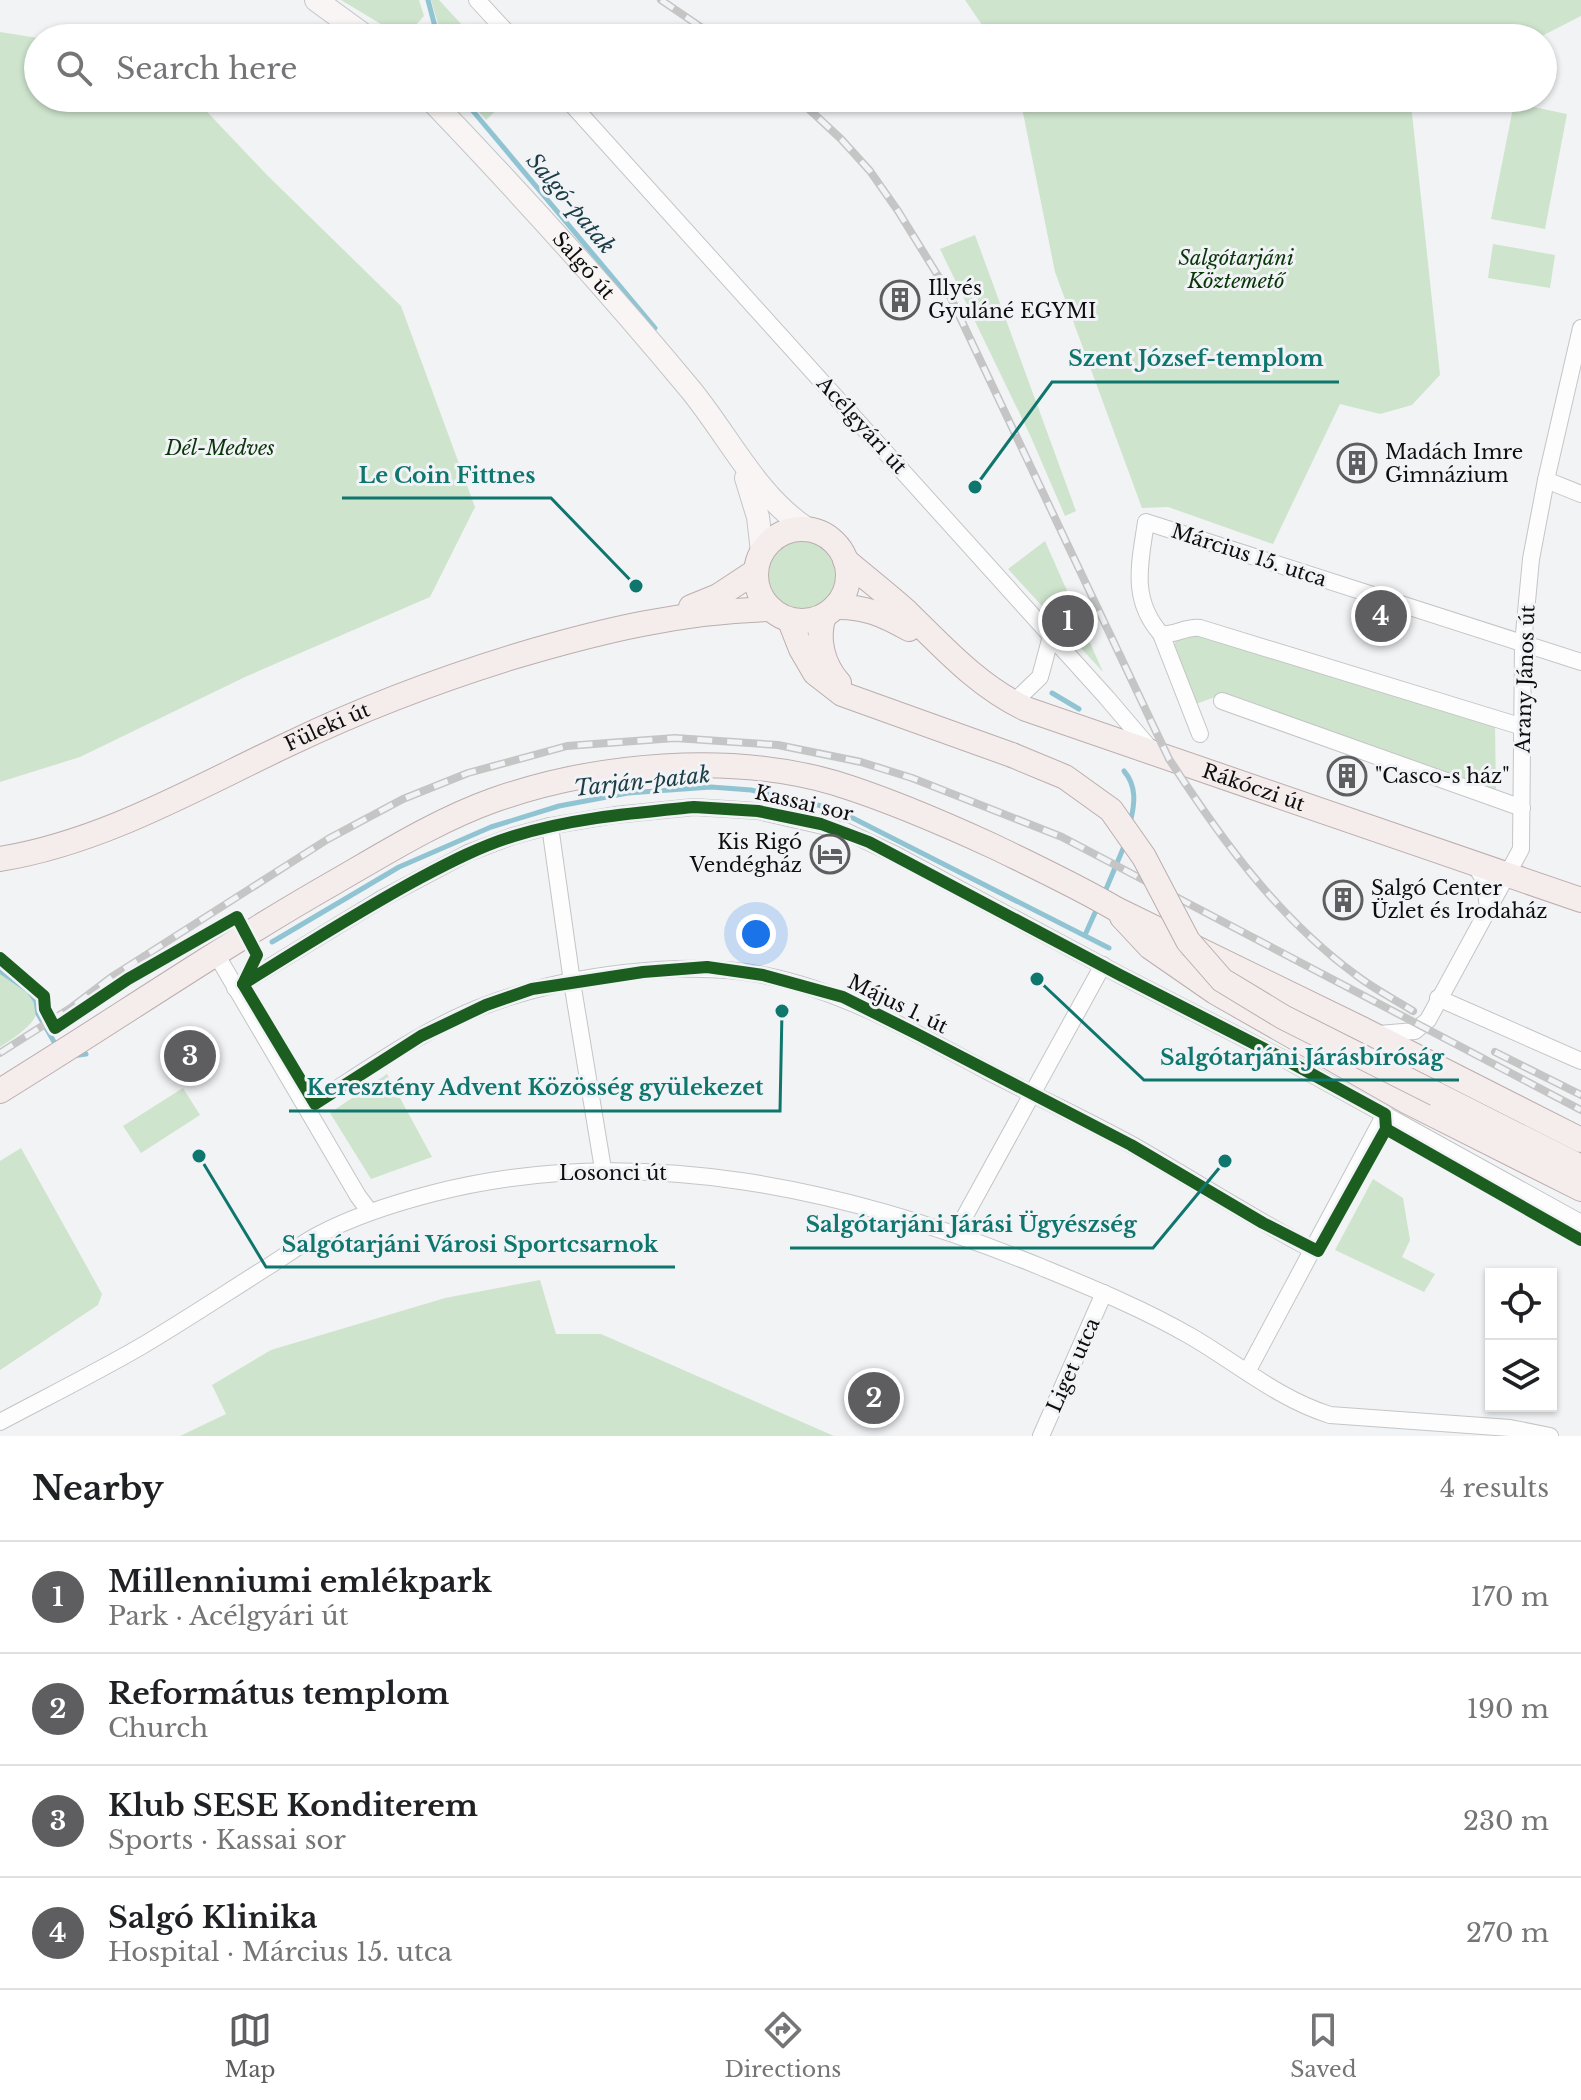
<!DOCTYPE html>
<html lang="en">
<head>
<meta charset="utf-8">
<style>
  :root { --surface:#fff; --page:#f6f6f6; --text:#202124; --muted:#757577; --line:#e0e0e0; --accent:#5e5e60 }
  body { margin:0; font-family:"Libre Baskerville",serif; background:var(--page); color:var(--text) }
  .controls { position:absolute; right:24px; bottom:24px; display:grid; overflow:hidden; border-radius:0px; box-shadow:0 2px 6px #0004 }
  .controls button { width:72px; height:72px; display:grid; place-items:center; padding:0; border:0; border-bottom:2px solid var(--line); background:var(--surface); color:var(--text); font:40px sans-serif }
  .you { position:absolute; left:756px; top:934px; width:28px; height:28px; margin:-20px; border:6px solid #fff; border-radius:50%; background:#1a73e8; box-shadow:0 0 0 12px #1a73e833 }
  .badge { display:grid; place-items:center; width:52px; height:52px; border-radius:50%; background:var(--accent); color:#fff; font-size:26px; font-weight:700 }
  .pin { position:absolute; translate:-50% -50%; border:4px solid #fff; box-shadow:0 2px 8px #0006 }
  .list { margin:0; padding:0; list-style:none }
  h2 { display:flex; justify-content:space-between; align-items:center; height:104px; margin:0; padding:0 32px; font-size:34px }
  h2 small { font-size:26px; font-weight:400; color:var(--muted) }
  .list li { display:grid; grid-template-columns:52px 1fr auto; gap:24px; align-items:center; box-sizing:border-box; height:112px; padding:0 32px; border-top:2px solid var(--line) }
  .list b { display:block; font-size:30px; white-space:nowrap }
  .list p { margin:0; font-size:26px; white-space:nowrap; color:var(--muted) }
  .list em { font-size:26px; font-style:normal; color:var(--muted) }
  .icon { flex:none; width:44px; height:44px; fill:none; stroke:currentColor; stroke-width:2; stroke-linecap:round; stroke-linejoin:round }
  .map { position:relative; flex:none; width:1581px; height:1436px; overflow:hidden }
  .search { position:absolute; background:var(--surface); box-shadow:0 2px 6px #0004; left:24px; right:24px; top:24px; height:88px; display:flex; align-items:center; gap:20px; box-sizing:border-box; padding:0 28px; border-radius:44px; color:var(--muted); font-size:30px }
  .sheet { height:552px; background:var(--surface) }
  nav { display:flex; justify-content:space-around; align-items:center; box-sizing:border-box; height:112px; border-top:2px solid var(--line); background:var(--surface); font-size:22px; color:var(--muted) }
  nav a { display:grid; justify-items:center; gap:4px }
  nav .on { color:var(--accent) }
  .map>svg:first-child { display:block }
  .green { fill:#cee4cd }
  .lines { fill:none; stroke-linecap:round; stroke-linejoin:round }
  .stream { stroke:#90c4d3; stroke-width:5 }
  .minor-casing { stroke:#c4c5c6; stroke-width:18 }
  .secondary-casing { stroke:#c4c5c6; stroke-width:24 }
  .primary-casing { stroke:#bcadae; stroke-width:26 }
  .minor { stroke:#fdfdfe; stroke-width:16 }
  .secondary { stroke:#f9f5f5; stroke-width:22 }
  .primary { stroke:#f5ecec; stroke-width:24 }
  .rail-casing { stroke:#c5c5c5; stroke-width:8 }
  .rail { stroke:#f1f3f6; stroke-width:5; stroke-dasharray:15; stroke-linecap:butt }
  .primary-bridge-casing { stroke:#bcadae; stroke-width:26; stroke-linecap:butt }
  .primary-bridge { stroke:#f5ecec; stroke-width:24 }
  .cycleway-casing { stroke:#f1f3f6; stroke-width:17 }
  .cycleway { stroke:#1b5e20; stroke-width:12 }
  .labels { text-anchor:middle; stroke-width:6; stroke-linejoin:round; paint-order:stroke }
  .park-label { font-size:20px; font-style:italic; fill:#083608; stroke:#f1f3f6 }
  .street-label { font-size:20px; fill:#0e0e0f; stroke:#f1f3f6 }
  .poi-label { font-size:20px; fill:#0e0e0f; stroke:#f1f3f6; text-anchor:start }
  .water-label { font-size:22px; font-style:italic; fill:#1a3d46; stroke:#f1f3f6 }
  .leader { fill:none; stroke:#0f766e; stroke-width:3 }
  .callout-dot { fill:#0f766e; stroke:#f1f3f6; stroke-width:3 }
  .callout-label { font-size:22px; text-anchor:middle; font-weight:bold; fill:#0f766e; stroke:#f1f3f6; stroke-width:6; stroke-linejoin:round; paint-order:stroke }
</style>
</head>
<body>
<div class="map">
<svg width="1581" height="1436" viewBox="0 0 1581 1436">
  <rect width="100%" height="100%" fill="#f2f3f5"/>
  <g class="green">
    <polygon points="341,0 419,0 424,16 404,38"/>
    <polygon points="431,0 439,0 474,38 442,38"/>
    <polygon points="965,0 1581,0 1581,16 1538,38 991,38"/>
    <polygon points="0,32 38,38 38,98 194,98 267,175 401,306 475,507 430,597 245,677 80,757 0,782"/>
    <polygon points="467,98 509,98 486,120"/>
    <polygon points="1020,98 1422,98 1411,104 1440,375 1412,405 1380,414 1340,404 1273,544 1168,507 1142,508 1055,272"/>
    <polygon points="1514,103 1567,114 1545,229 1491,219"/>
    <polygon points="975,235 1076,511 1065,516 1030,435 940,249"/>
    <polygon points="1493,244 1555,255 1550,288 1488,278"/>
    <circle cx="802" cy="575" r="46"/>
    <polygon points="1045,541 1103,672 1008,569"/>
    <polygon points="1205,633 1495,725 1496,792 1234,696 1215,697 1196,704 1173,646 1177,639"/>
    <path d="M0,971C50,1002 49,1016 0,1047Z"/>
    <polygon points="387,1074 432,1157 371,1179 330,1113"/>
    <polygon points="183,1088 200,1115 141,1153 123,1126"/>
    <polygon points="21,1148 102,1294 98,1305 0,1370 0,1161"/>
    <polygon points="1373,1179 1403,1198 1410,1240 1402,1257 1435,1274 1424,1292 1335,1250"/>
    <polygon points="540,1280 556,1334 601,1334 834,1436 180,1436 226,1414 212,1385 271,1350 445,1298"/>
  </g>
  <g class="lines">
    <g class="stream">
      <polyline points="428,0 438,38"/>
      <polyline points="462,98 655,328"/>
      <polyline points="1052,693 1079,709"/>
      <path d="M1124,771C1137,786 1135,804 1130,823"/>
      <polyline points="1104,894 1125,844"/>
      <polyline points="1085,935 1098,906"/>
      <polyline points="272,942 399,867 491,827 559,806 628,793 711,787 751,790 835,809 1109,948"/>
      <polyline points="0,971 29,991 36,1001 38,1014 57,1047"/>
      <polyline points="72,1056 86,1054"/>
    </g>
    <g class="minor-casing">
      <g id="minor">
        <polyline points="477,0 512,38"/>
        <polyline points="566,98 1107,698 1153,752"/>
        <polyline points="1546,480 1581,494"/>
        <polyline points="1161,634 1200,734"/>
        <polyline points="1222,701 1522,808"/>
        <polyline points="1013,703 1040,677 1051,636"/>
        <path d="M1523,727L1200,628C1186,626 1174,636 1161,634C1130,599 1140,563 1146,522L1581,662"/>
        <polyline points="550,826 572,982 603,1169"/>
        <polyline points="1474,864 1485,881 1488,910"/>
        <polyline points="216,954 358,1196 370,1212"/>
        <polyline points="235,988 383,898 468,853 513,836 550,826 615,815 694,807 758,811 845,831 896,855 1120,975 1288,1061 1581,1223"/>
        <polyline points="1438,998 1581,1061"/>
        <polyline points="1379,1034 1415,1031 1428,1020 1521,849 1523,644 1531,559 1546,480 1581,328"/>
        <path d="M307,1108C363,1073 427,1026 489,1004C564,976 684,959 763,975C844,991 916,1033 989,1072C1037,1097 1087,1120 1134,1146C1193,1180 1251,1217 1311,1249"/>
        <polyline points="955,1234 1103,965"/>
        <polyline points="1247,1372 1385,1114"/>
        <path d="M0,1422C47,1397 95,1373 140,1347C184,1321 226,1293 269,1266C285,1256 301,1244 318,1235C354,1216 395,1203 434,1193C638,1141 850,1189 1041,1267C1092,1288 1144,1309 1192,1337C1238,1364 1279,1399 1330,1415L1510,1428L1550,1436"/>
        <polyline points="1041,1436 1104,1293"/>
      </g>
    </g>
    <g class="secondary-casing">
      <g id="secondary">
        <polyline points="316,0 368,38"/>
        <path id="s1" d="M429,98C519,192 607,289 690,389C728,435 756,495 806,528"/>
        <polyline points="746,478 758,517 762,552"/>
      </g>
    </g>
    <g class="primary-casing">
      <g id="primary">
        <circle cx="802" cy="575" r="46"/>
        <path id="s2" d="M845,560C865,577 887,594 907,612C945,649 978,686 1026,709L1581,900"/>
        <polyline points="691,607 718,596 756,571"/>
        <path d="M835,607C865,606 884,615 909,629"/>
        <path d="M824,616C816,639 823,665 839,683"/>
        <polyline points="790,621 801,649 815,673 842,694 1012,755"/>
        <path id="s3" d="M0,859C104,842 197,787 291,743C364,708 438,680 516,656C600,631 683,611 771,609"/>
        <polyline points="1122,917 1150,947 1215,992 1408,1102 1581,1189"/>
        <path d="M0,1091C112,1022 221,947 335,882C387,852 438,820 494,800C597,764 729,752 835,783C890,800 943,823 995,847C1036,867 1077,886 1116,909L1362,1029L1581,1140"/>
        <polyline points="1436,1094 1581,1167"/>
      </g>
    </g>
    <use href="#minor" class="minor"/>
    <use href="#secondary" class="secondary"/>
    <use href="#primary" class="primary"/>
    <g class="rail-casing">
      <g id="rail">
        <polyline points="661,0 717,38"/>
        <path d="M797,98L841,139L870,171L898,211L948,292L1169,759C1222,840 1277,917 1356,975C1374,989 1394,999 1413,1011"/>
        <polyline points="1495,1052 1581,1095"/>
        <polyline points="0,1053 72,1007 113,976 328,839 403,799 468,773 567,746 675,738 778,745 861,762 912,778 1062,837 1581,1110"/>
      </g>
    </g>
    <use href="#rail" class="rail"/>
    <g class="primary-bridge-casing">
      <polyline id="primary-bridge" points="1012,755 1065,777 1111,810 1144,857 1188,941 1222,980 1283,1017 1436,1094"/>
    </g>
    <use href="#primary-bridge" class="primary-bridge"/>
    <g class="cycleway-casing">
      <g id="cycleway">
        <path d="M694,807L758,811L821,824L869,842L1120,975L1288,1061L1385,1114L1386,1129L1318,1251L1263,1223L1131,1145L919,1035L843,997L763,975L707,967L643,972L532,989L486,1005L421,1036L315,1104L243,984C301,948 359,911 420,878C450,862 481,846 514,836C572,818 634,813 694,807Z"/>
        <polyline points="0,958 44,996 45,1009 55,1028 128,979 237,917 257,955 243,984"/>
        <polyline points="1386,1129 1581,1240"/>
      </g>
    </g>
    <use href="#cycleway" class="cycleway"/>
  </g>
  <defs>
    <g id="building-ring" transform="scale(2)"><circle r="9.5" fill="#f1f3f6" stroke="#5e5e60" stroke-width="1.5"/><path d="M-4-6H4V6H1V3H-1V6H-4ZM-2.5-4.3h1.7v1.8h-1.7ZM.8-4.3h1.7v1.8H.8ZM-2.5-1h1.7V.8h-1.7ZM.8-1h1.7V.8H.8Z" fill="#5e5e60"/></g>
    <g id="hotel-ring" transform="scale(2)"><circle r="9.5" fill="#f1f3f6" stroke="#5e5e60" stroke-width="1.5"/><path d="M-6-4.5h1.5V1H6V5H4.5V3h-9V5H-6ZM-4 0a1.8 1.8 0 1 1 3.6 0ZM.5 0V-2.5h3Q6-2.5 6 0Z" fill="#5e5e60"/></g>
  </defs>
  <g fill-rule="evenodd">
    <use href="#building-ring" x="900" y="300"/>
    <use href="#building-ring" x="1357" y="463"/>
    <use href="#building-ring" x="1347" y="776"/>
    <use href="#hotel-ring" x="830" y="854"/>
    <use href="#building-ring" x="1343" y="900"/>
  </g>
  <g class="labels">
    <g class="park-label">
      <text x="1236" y="265">Salgótarjáni<tspan x="1236" dy="23">Köztemető</tspan></text>
      <text x="220" y="455">Dél-Medves</text>
    </g>
    <g class="street-label">
      <text dy="7" stroke="none"><textPath href="#s1" startOffset="228">Salgó út</textPath></text>
      <text transform="translate(862 425) rotate(48)" y="7">Acélgyári út</text>
      <text transform="translate(1249 555) rotate(18)" y="7">Március 15. utca</text>
      <text transform="translate(1525 679) rotate(-88)" y="7">Arany János út</text>
      <text dy="7" stroke="none"><textPath href="#s3" startOffset="354">Füleki út</textPath></text>
      <text dy="7" stroke="none"><textPath href="#s2" startOffset="476">Rákóczi út</textPath></text>
      <text transform="translate(804 803) rotate(13)" y="7">Kassai sor</text>
      <text transform="translate(898 1004) rotate(26)" y="7">Május 1. út</text>
      <text x="613" y="1180">Losonci út</text>
      <text transform="translate(1073 1365) rotate(-66)" y="7">Liget utca</text>
    </g>
    <g class="poi-label">
      <text x="928" y="295">Illyés<tspan x="928" dy="23">Gyuláné EGYMI</tspan></text>
      <text x="1385" y="459">Madách Imre<tspan x="1385" dy="23">Gimnázium</tspan></text>
      <text x="1375" y="783">"Casco-s ház"</text>
      <text x="802" y="849" text-anchor="end">Kis Rigó<tspan x="802" dy="23">Vendégház</tspan></text>
      <text x="1371" y="895">Salgó Center<tspan x="1371" dy="23">Üzlet és Irodaház</tspan></text>
    </g>
    <g class="water-label">
      <text transform="translate(571 203) rotate(50)" y="8">Salgó-patak</text>
      <text transform="translate(642 781) rotate(-6)" y="8">Tarján-patak</text>
    </g>
  </g>
  <path class="leader" d="M975 487L1052 382H1339M636 586L551 498H342M1037 979L1144 1080H1459M782 1011L780 1111H289M1225 1161L1153 1248H790M199 1156L266 1267H675"/>
  <g class="callout-dot">
    <circle cx="975" cy="487" r="8"/>
    <circle cx="636" cy="586" r="8"/>
    <circle cx="1037" cy="979" r="8"/>
    <circle cx="782" cy="1011" r="8"/>
    <circle cx="1225" cy="1161" r="8"/>
    <circle cx="199" cy="1156" r="8"/>
  </g>
  <g class="callout-label">
    <text x="1196" y="366">Szent József-templom</text>
    <text x="447" y="483">Le Coin Fittnes</text>
    <text x="1302" y="1065">Salgótarjáni Járásbíróság</text>
    <text x="535" y="1095">Keresztény Advent Közösség gyülekezet</text>
    <text x="971" y="1232">Salgótarjáni Járási Ügyészség</text>
    <text x="470" y="1252">Salgótarjáni Városi Sportcsarnok</text>
  </g>
</svg>
<div class="controls">
<button><svg class="icon" aria-label="locate" viewBox="0 0 24 24"><circle cx="12" cy="12" r="6"/><path d="M12 2v4M12 18v4M2 12h4M18 12h4"/></svg></button>
<button><svg class="icon" aria-label="layers" viewBox="0 0 24 24"><path d="M12 4l9 5-9 5-9-5zM3 14l9 5 9-5"/></svg></button>
</div>
<div class="you"></div>
<div class="pin badge" style="left:1068px;top:621px">1</div>
<div class="pin badge" style="left:874px;top:1398px">2</div>
<div class="pin badge" style="left:190px;top:1056px">3</div>
<div class="pin badge" style="left:1381px;top:616px">4</div>
<div class="search"><svg class="icon" aria-label="search" viewBox="0 0 24 24"><circle cx="10" cy="10" r="6"/><path d="M15 15l6 6"/></svg>Search here</div>
</div>
<section class="sheet">
<h2>Nearby<small>4 results</small></h2>
<ul class="list">
<li><span class="badge">1</span><div><b>Millenniumi emlékpark</b><p>Park · Acélgyári út</p></div><em>170 m</em></li>
<li><span class="badge">2</span><div><b>Református templom</b><p>Church</p></div><em>190 m</em></li>
<li><span class="badge">3</span><div><b>Klub SESE Konditerem</b><p>Sports · Kassai sor</p></div><em>230 m</em></li>
<li><span class="badge">4</span><div><b>Salgó Klinika</b><p>Hospital · Március 15. utca</p></div><em>270 m</em></li>
</ul>
</section>
<nav>
<a class="on"><svg class="icon" aria-label="map" viewBox="0 0 24 24"><path d="M3 6l6-2 6 2 6-2v14l-6 2-6-2-6 2zM9 4v14M15 6v14"/></svg>Map</a>
<a><svg class="icon" aria-label="directions" viewBox="0 0 24 24"><path d="M12 3l9 9-9 9-9-9zM9 14v-3h6M13 9l2 2-2 2"/></svg>Directions</a>
<a><svg class="icon" aria-label="saved" viewBox="0 0 24 24"><path d="M7 4h10v16l-5-4-5 4z"/></svg>Saved</a>
</nav>
</body>
</html>
